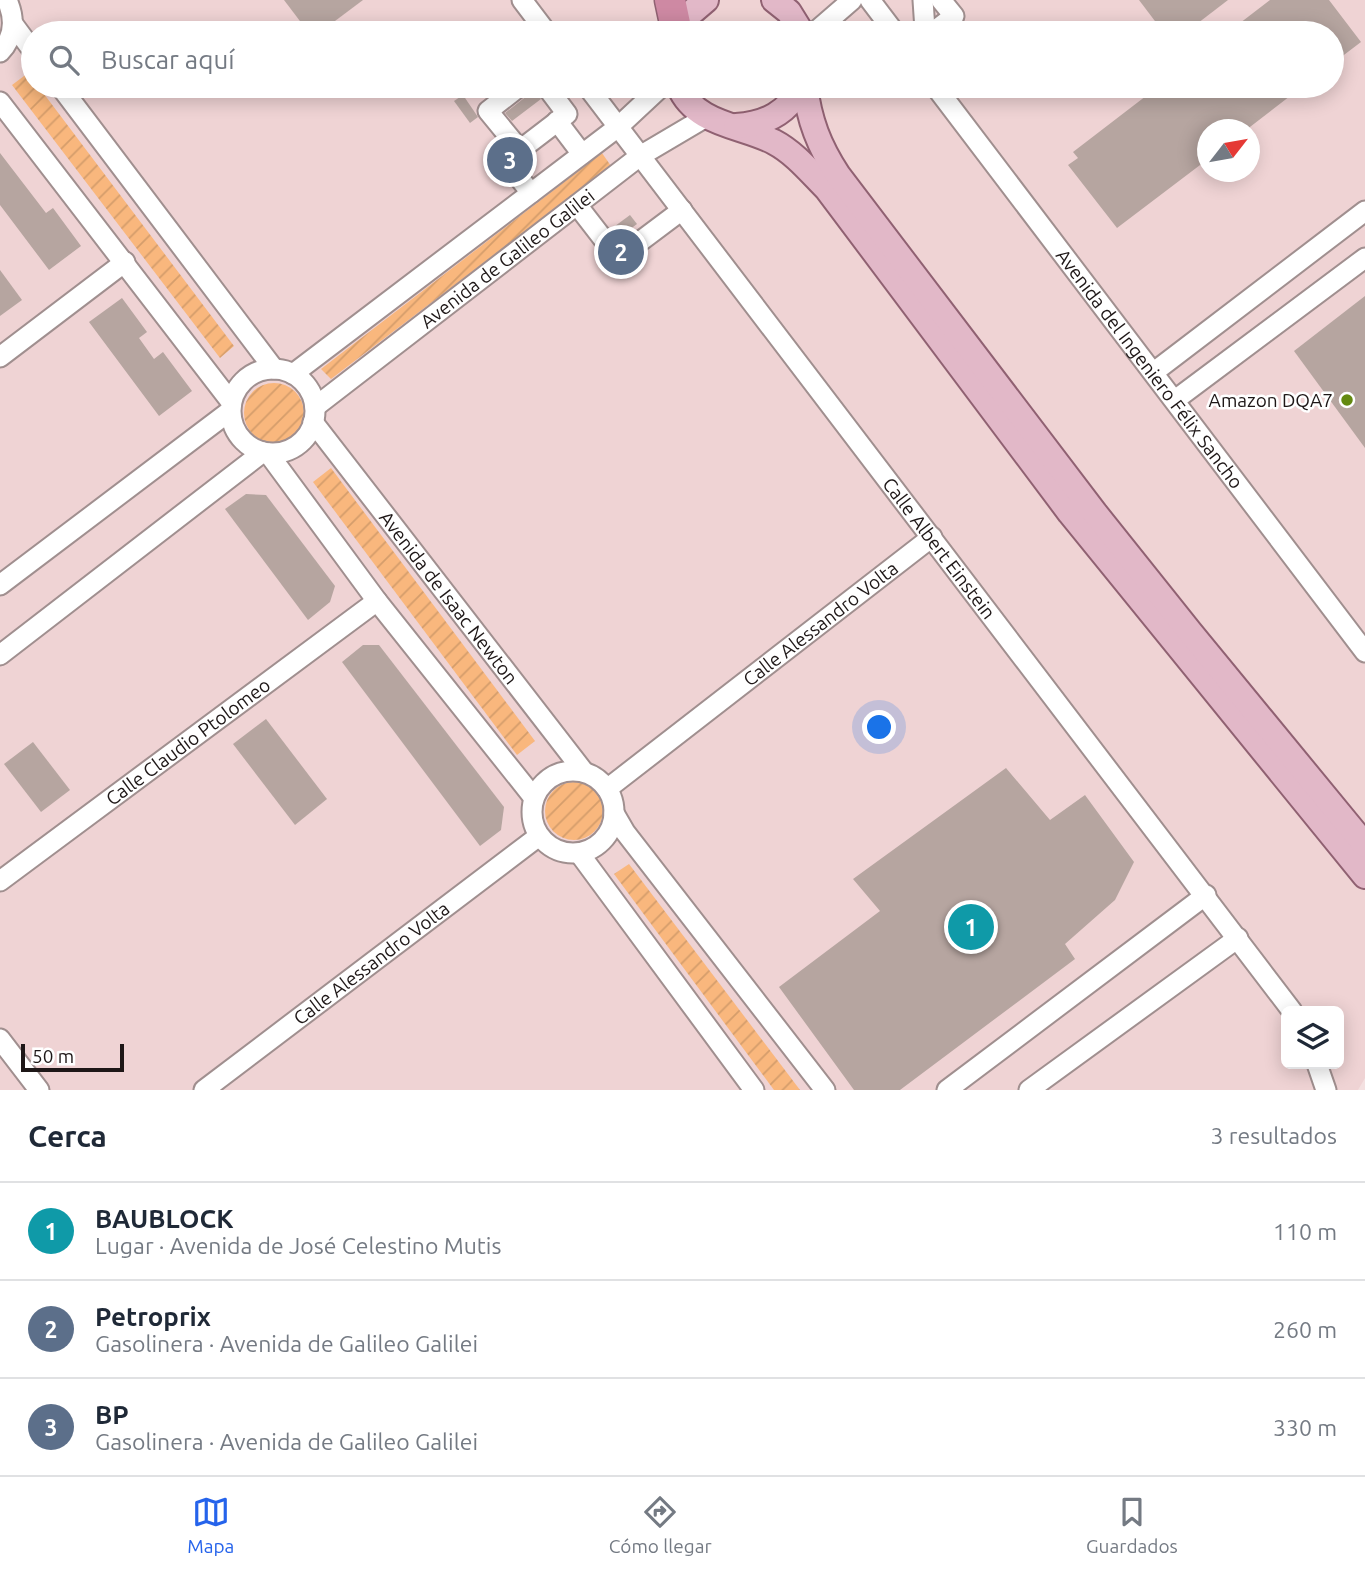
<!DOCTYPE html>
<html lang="es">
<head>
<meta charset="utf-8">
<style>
  :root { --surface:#fff; --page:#f2f2f3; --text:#1f2937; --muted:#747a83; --line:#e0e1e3; --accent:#2563eb }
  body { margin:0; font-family:Ubuntu,sans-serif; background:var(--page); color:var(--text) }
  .controls { position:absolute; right:21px; bottom:21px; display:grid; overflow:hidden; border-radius:10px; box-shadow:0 4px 18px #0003 }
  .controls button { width:63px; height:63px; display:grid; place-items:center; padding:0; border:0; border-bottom:2px solid var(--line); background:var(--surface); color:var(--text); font:35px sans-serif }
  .compass { position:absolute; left:1197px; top:119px; width:63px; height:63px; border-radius:50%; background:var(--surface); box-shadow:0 4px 18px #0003; rotate:59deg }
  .scale { position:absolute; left:21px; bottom:18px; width:103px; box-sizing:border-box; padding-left:7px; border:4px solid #1e1717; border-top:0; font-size:19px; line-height:24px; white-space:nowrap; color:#1e1717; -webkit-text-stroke:5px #fff; paint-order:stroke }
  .you { position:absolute; left:880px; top:728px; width:24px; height:24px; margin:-18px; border:5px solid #fff; border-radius:50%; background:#1a73e8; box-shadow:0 0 0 10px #1a73e833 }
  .badge { display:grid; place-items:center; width:46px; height:46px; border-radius:50%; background:var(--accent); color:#fff; font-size:23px; font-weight:700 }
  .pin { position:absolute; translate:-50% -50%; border:4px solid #fff; box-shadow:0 2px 7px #0006 }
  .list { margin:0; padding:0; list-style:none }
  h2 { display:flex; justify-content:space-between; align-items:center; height:91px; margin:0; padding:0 28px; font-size:30px }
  h2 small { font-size:23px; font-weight:400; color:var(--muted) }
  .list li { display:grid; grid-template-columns:46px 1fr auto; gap:21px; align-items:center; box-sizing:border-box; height:98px; padding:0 28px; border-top:2px solid var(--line) }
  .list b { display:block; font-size:26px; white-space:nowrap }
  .list p { margin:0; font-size:23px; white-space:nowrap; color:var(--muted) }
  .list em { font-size:23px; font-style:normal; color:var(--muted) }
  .icon { flex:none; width:38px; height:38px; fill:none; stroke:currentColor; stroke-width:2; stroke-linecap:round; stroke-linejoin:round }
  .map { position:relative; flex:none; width:1365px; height:1090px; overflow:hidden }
  .search { position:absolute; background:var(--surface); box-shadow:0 4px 18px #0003; left:21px; right:21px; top:21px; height:77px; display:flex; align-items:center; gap:18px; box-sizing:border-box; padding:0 24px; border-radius:38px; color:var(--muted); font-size:26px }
  .sheet { height:385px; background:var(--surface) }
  nav { display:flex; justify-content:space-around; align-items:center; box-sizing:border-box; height:98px; border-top:2px solid var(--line); background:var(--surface); font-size:19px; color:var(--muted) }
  nav a { display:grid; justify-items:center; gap:4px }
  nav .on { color:var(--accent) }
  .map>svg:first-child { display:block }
  .built { fill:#efd3d4; fill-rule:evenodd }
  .garden { fill:url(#garden-furrows) }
  .building { fill:#b6a5a0 }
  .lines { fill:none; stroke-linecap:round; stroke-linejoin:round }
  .minor-casing { stroke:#a08f8f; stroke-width:23 }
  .major-casing { stroke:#906172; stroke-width:28 }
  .highway-casing { stroke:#906172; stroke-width:33 }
  .minor { stroke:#fff; stroke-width:19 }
  .major { stroke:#e2b8c8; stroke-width:24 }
  .highway { stroke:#ce89a3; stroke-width:30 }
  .poi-dot { fill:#638910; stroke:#fff; stroke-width:2.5 }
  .labels { text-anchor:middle; stroke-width:5; stroke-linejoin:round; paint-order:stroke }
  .street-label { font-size:19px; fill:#1e1717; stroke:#fff }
  .poi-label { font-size:19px; fill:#1e1717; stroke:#fff; text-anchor:end }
</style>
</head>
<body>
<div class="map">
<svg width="1365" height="1090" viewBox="0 0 1365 1090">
  <defs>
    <pattern id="garden-furrows" width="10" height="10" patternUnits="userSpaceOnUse" patternTransform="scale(1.75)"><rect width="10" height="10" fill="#f9b77d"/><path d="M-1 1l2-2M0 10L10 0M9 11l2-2" fill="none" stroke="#d59d6b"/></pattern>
  </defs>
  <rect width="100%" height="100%" fill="#f4e1e1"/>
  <path class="built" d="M0,0H1365V1078L1358,1090H0ZM33,33H1332V86H33ZM1208,130H1250V172H1208ZM1286,1011H1339V1064H1286Z"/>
  <g class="garden">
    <polygon points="28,73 33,80 33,86 38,86 234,346 220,358 12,85"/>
    <polygon points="602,153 611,166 331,379 321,369"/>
    <circle cx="274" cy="413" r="30"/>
    <polygon points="331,468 535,741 517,755 313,482"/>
    <circle cx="574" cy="811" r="29"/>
    <polygon points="629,864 800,1090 774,1090 614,874"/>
  </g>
  <g class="building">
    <polygon points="284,0 363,0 319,33 309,33"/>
    <polygon points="1139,0 1228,0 1185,33 1164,33"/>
    <polygon points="1270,0 1329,0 1361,42 1332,64 1332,33 1227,33"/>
    <polygon points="532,86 541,99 512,121 505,113 528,95"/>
    <polygon points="1159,86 1303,86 1246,130 1208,130 1208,159 1117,228 1068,165 1078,158 1073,152"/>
    <polygon points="463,95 478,117 470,123 454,101"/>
    <polygon points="0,153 46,213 53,208 81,246 49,270 0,205"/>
    <polygon points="630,215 637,224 618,238 611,229"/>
    <polygon points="0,270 22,300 0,316"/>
    <polygon points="1365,296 1365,448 1294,351"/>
    <polygon points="122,298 147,332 139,338 154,359 163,352 192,391 159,416 89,322"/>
    <polygon points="246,494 266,495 335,586 330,602 308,620 225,509"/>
    <polygon points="363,645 379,645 504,807 501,830 480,846 342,662"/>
    <polygon points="266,719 327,799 295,825 233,744"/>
    <polygon points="33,742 70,790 41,812 4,764"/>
    <polygon points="1006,768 1050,820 1085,795 1134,862 1115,900 1065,944 1075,959 900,1090 854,1090 779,987 880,911 853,879"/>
  </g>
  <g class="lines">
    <g class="minor-casing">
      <g id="minor">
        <polyline points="522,0 547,33"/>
        <polyline points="870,0 895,33"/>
        <polyline points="13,24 33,51"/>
        <polyline points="925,30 937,29 954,16 941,0"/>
        <polyline points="814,33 852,0"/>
        <polyline points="921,33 925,30 923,0"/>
        <path d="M0,52C15,37 15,18 7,0"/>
        <polyline points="60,86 274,369"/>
        <polyline points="520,86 488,111 520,150 567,114 546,86"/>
        <path id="s1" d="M587,86L1292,1011"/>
        <path id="s2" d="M935,86L1365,652"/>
        <polyline points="0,102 231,402"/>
        <polyline points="557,121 582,154"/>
        <polyline points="520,150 506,161 531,193"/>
        <polyline points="577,205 618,258 682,210"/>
        <polyline points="0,357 125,262"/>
        <circle cx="273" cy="411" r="42"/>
        <polyline points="1154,372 1365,211"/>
        <polyline points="293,374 618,127 662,86"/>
        <polyline points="1175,400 1365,258"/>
        <path id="s3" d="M315,407L640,156L706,117"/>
        <path id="s4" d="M313,422L584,772"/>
        <polyline points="268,453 377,601 534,798"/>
        <polyline points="0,585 230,411"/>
        <polyline points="0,655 263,452"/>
        <circle cx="573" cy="812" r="41"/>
        <path id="s5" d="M607,789L932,537"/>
        <polyline points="614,813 625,832 825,1090"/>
        <polyline points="579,853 754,1090"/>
        <path id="s6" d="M0,881L377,601"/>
        <polyline points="0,1039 39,1090"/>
        <polyline points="1317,1064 1326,1090"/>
        <path id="s7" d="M204,1090L539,836"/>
        <polyline points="947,1090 1206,895"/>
        <polyline points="1029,1090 1238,938"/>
      </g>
    </g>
    <g class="major-casing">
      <g id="major">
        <polyline points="774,0 789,12 802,33"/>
        <polyline points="677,33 685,18 706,0"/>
        <path d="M679,86C695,125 741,125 774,142C795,153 811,173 827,189L1070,513L1365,876"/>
        <path d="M805,86C809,120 819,146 838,175L1095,513L1190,632L1365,845"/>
        <path d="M736,126C766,124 788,113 801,86"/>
      </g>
    </g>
    <g class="highway-casing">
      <polyline id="highway" points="670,0 677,33"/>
    </g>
    <use href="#minor" class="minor"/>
    <use href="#major" class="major"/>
    <use href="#highway" class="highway"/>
  </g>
  <circle class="poi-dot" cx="1347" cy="400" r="7"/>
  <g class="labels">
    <g class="street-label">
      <text dy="7" stroke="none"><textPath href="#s3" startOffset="243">Avenida de Galileo Galilei</textPath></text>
      <text dy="7" stroke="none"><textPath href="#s2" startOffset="355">Avenida del Ingeniero Félix Sancho</textPath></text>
      <text dy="7" stroke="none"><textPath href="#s1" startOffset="581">Calle Albert Einstein</textPath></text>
      <text dy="7" stroke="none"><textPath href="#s4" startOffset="222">Avenida de Isaac Newton</textPath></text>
      <text dy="7" stroke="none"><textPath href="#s5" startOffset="270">Calle Alessandro Volta</textPath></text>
      <text dy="7" stroke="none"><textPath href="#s6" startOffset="234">Calle Claudio Ptolomeo</textPath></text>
      <text dy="7" stroke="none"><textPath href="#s7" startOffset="210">Calle Alessandro Volta</textPath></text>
    </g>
    <g class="poi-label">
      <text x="1333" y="407">Amazon DQA7</text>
    </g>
  </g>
</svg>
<div class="controls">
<button><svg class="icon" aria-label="layers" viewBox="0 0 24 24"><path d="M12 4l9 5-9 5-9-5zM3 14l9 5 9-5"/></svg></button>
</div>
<svg class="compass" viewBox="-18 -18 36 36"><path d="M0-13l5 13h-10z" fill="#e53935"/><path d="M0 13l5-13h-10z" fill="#747a83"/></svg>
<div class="scale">50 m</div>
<div class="you"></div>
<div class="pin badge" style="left:971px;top:927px;background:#0f9aa8">1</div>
<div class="pin badge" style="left:621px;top:252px;background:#5c6f8a">2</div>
<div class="pin badge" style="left:510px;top:160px;background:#5c6f8a">3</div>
<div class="search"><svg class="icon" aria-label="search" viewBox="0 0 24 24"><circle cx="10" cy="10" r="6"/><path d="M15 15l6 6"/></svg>Buscar aquí</div>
</div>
<section class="sheet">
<h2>Cerca<small>3 resultados</small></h2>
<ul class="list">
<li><span class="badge" style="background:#0f9aa8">1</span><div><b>BAUBLOCK</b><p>Lugar · Avenida de José Celestino Mutis</p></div><em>110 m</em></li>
<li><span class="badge" style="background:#5c6f8a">2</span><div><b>Petroprix</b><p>Gasolinera · Avenida de Galileo Galilei</p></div><em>260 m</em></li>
<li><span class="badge" style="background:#5c6f8a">3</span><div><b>BP</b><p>Gasolinera · Avenida de Galileo Galilei</p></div><em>330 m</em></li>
</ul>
</section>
<nav>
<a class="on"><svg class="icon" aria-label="map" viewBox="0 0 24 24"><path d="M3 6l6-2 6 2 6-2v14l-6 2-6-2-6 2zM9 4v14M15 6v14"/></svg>Mapa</a>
<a><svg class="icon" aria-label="directions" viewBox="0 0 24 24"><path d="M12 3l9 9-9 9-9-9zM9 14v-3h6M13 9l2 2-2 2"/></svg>Cómo llegar</a>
<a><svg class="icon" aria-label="saved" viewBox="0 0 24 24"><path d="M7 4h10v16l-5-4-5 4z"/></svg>Guardados</a>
</nav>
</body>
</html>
